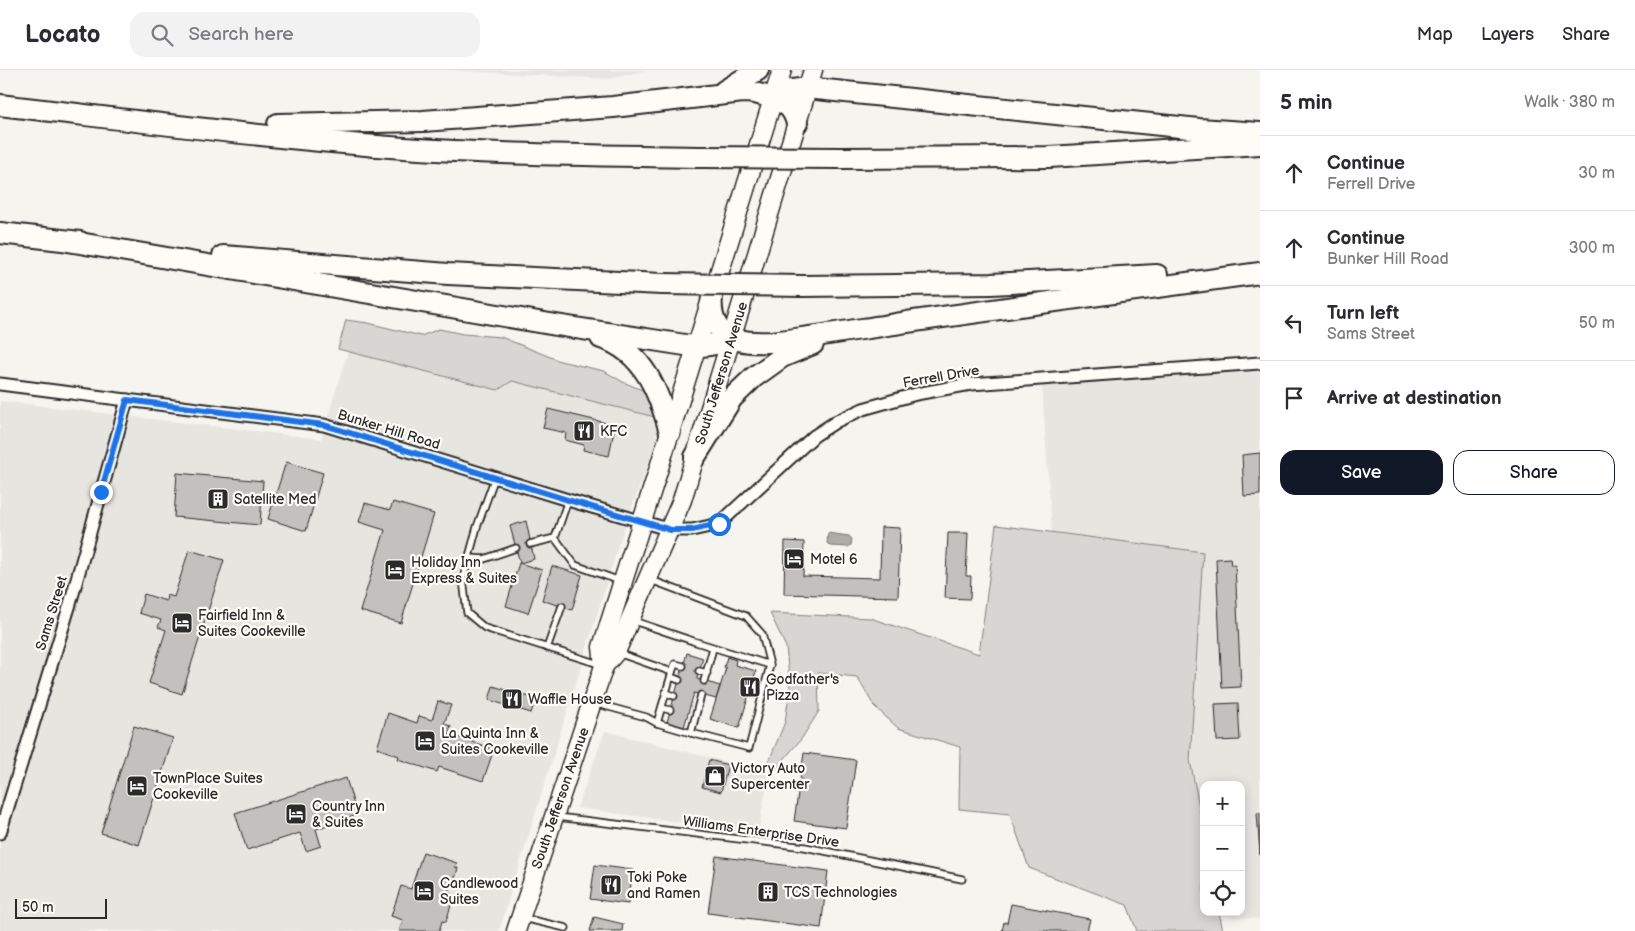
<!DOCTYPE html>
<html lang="en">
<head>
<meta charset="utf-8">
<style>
  :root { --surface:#fff; --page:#f2f2f3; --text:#2b2b33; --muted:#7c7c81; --line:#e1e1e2; --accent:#111827 }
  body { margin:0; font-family:"Balsamiq Sans",sans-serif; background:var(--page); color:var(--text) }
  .controls { position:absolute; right:15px; bottom:15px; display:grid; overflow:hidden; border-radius:10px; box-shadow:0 2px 12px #0003 }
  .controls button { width:45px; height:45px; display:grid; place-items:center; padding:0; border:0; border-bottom:1px solid var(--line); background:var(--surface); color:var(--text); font:25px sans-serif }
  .scale { position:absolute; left:15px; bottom:12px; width:92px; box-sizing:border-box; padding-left:5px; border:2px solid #2b2b2b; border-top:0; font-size:14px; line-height:18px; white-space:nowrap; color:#2b2b2b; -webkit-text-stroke:4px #fdfcf7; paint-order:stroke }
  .stop { position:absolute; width:15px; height:15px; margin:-11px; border:4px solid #1a73e8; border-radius:50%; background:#fff }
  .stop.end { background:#1a73e8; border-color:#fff; box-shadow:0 1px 5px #0008 }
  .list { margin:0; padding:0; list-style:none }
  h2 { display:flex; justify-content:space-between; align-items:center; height:65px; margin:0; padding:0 20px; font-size:21px }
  h2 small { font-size:16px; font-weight:400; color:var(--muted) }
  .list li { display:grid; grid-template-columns:32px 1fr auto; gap:15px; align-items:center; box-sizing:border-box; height:75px; padding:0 20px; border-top:1px solid var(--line) }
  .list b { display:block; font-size:19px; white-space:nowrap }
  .list p { margin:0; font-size:16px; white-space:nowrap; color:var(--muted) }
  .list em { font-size:16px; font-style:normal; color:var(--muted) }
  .actions { display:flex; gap:10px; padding:15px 20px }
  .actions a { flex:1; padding:11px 0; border:1px solid var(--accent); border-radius:15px; text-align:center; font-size:18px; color:var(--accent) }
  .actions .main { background:var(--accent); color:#fff }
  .icon { flex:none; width:28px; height:28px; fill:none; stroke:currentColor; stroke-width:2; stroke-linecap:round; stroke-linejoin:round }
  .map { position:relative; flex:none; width:1260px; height:861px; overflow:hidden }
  header { display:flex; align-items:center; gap:30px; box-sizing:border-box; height:70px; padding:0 25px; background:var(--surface); border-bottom:1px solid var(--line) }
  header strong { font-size:24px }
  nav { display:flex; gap:28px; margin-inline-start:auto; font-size:18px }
  .search { width:350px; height:45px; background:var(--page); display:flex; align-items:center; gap:12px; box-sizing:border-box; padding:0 18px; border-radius:15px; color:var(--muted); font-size:19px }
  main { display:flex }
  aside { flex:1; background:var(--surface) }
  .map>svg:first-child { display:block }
  .built { fill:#e6e5e0 }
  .green { fill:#d7d6d2; stroke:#81807e }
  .water { fill:#adaca9; stroke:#797877 }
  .building { fill:#c2c1be; stroke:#2b2b2b }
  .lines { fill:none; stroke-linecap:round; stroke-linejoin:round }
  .service-casing { stroke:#2b2b2b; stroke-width:9 }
  .minor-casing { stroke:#2b2b2b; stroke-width:15 }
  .primary-casing { stroke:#2b2b2b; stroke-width:21 }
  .motorway-casing { stroke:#2b2b2b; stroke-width:24 }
  .service { stroke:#fdfcf7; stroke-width:5.5 }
  .minor { stroke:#fdfcf7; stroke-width:11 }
  .primary { stroke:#fdfcf7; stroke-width:18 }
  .motorway { stroke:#fdfcf7; stroke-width:20 }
  .motorway-bridge-casing { stroke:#2b2b2b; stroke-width:24; stroke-linecap:butt }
  .motorway-bridge { stroke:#fdfcf7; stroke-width:20 }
  .route { stroke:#1a73e8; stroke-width:6 }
  .labels { text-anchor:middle; stroke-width:4.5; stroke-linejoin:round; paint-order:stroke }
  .street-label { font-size:14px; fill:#2b2b2b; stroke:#fdfcf7 }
  .poi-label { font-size:14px; fill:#2b2b2b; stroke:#fdfcf7; text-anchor:start }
</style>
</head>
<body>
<header>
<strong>Locato</strong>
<div class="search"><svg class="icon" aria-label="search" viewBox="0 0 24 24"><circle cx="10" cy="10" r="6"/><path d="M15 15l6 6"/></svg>Search here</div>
<nav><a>Map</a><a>Layers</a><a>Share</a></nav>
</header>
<main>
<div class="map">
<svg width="1260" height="861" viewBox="0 0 1260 861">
  <rect width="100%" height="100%" fill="#f5f4ef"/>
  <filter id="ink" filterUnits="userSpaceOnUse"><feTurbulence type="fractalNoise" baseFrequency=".02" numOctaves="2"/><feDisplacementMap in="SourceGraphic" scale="10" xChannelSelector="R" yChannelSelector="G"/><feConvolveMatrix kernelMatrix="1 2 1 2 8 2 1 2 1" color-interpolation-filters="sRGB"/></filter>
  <g filter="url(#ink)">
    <g class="built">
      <polygon points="447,0 647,0 608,9"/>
      <polygon points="348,281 498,320 512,311 659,348 657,370 622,464 499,861 0,861 0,331 321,369"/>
      <polygon points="1260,299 1260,849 1220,846 1219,842 1241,842 1241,715 1204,715 1204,762 1190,690 1203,483 1052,462 1042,314"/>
      <polygon points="605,661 769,703 758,763 577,738"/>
    </g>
    <g class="green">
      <polygon points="346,250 368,253 421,266 439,259 463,264 501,267 560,291 604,301 623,312 647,322 659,348 512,311 498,320 338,279"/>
      <polygon points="996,455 1203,482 1190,690 1204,762 1204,842 1219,842 1223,861 1137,861 1127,835 1029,798 1010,744 959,739 960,677 898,658 874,636 857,607 818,603 819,641 802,668 775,700 767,696 785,652 790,618 786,577 770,543 870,548 979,584"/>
    </g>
    <polygon class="water" points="828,463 849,466 852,469 851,475 848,477 830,476 827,473"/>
    <g class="building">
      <polygon points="548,339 615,355 609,386 583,380 584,375 565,370 566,363 543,358"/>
      <polygon points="1260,383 1260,425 1244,426 1242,385"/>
      <polygon points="286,392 323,403 306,461 268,449"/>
      <polygon points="177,403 263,411 260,455 174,447"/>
      <polygon points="393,432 434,444 401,553 360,541 385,460 359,452 365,433 390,440"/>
      <polygon points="526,451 534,489 520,493 510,456"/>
      <polygon points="881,457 900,458 898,527 784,524 785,471 804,472 803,506 880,508"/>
      <polygon points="948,463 968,463 966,506 971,506 970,529 945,528"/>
      <polygon points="189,480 224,490 182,624 149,613 166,560 158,557 161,550 139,543 144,524 166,531 167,525 174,527"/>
      <polygon points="1230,488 1231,495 1235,495 1241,617 1222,618 1216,489"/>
      <polygon points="519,493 542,500 528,543 506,536"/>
      <polygon points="552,496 582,505 572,540 542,530"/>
      <polygon points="687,583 703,588 697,609 720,616 716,629 694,623 684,657 667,652"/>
      <polygon points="727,587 736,590 735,595 756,601 739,658 710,649 726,598 724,597"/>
      <polygon points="493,616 536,629 531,643 489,630"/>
      <polygon points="438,631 451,635 444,654 451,656 448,664 494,679 483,711 439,697 437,702 398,689 399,686 377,678 388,643 417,653 419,646 432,650"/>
      <polygon points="1238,633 1240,670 1217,671 1215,634"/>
      <polygon points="134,656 173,668 139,775 101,763"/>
      <polygon points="804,683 856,690 846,758 794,751"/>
      <polygon points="709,690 728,695 721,722 702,717"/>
      <polygon points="346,708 357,745 316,759 321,776 306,781 300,763 247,780 235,743"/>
      <polygon points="1257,743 1260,743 1260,785"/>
      <polygon points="423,782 457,793 455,797 458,798 453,816 450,816 448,822 451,823 448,831 452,832 446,852 442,851 439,861 399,861 403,850 391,846 401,816 411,819"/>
      <polygon points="716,786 828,801 821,858 708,843"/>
      <polygon points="595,795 633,800 628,834 590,829"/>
      <polygon points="1011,834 1090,849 1087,861 1002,861 1004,852 1007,853"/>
      <polygon points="594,847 623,854 622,861 590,861"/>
    </g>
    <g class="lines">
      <g class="service-casing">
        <g id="service">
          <polyline points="495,407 477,457 463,509 467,543 485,558 602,595"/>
          <polyline points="568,430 555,468 575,495 620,511"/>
          <polyline points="530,474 555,468"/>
          <polyline points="469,488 484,489 516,478"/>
          <polyline points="631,550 693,571 770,595"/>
          <polyline points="547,578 562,536"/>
          <polyline points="618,583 672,602 657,653"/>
          <polyline points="699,601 707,603"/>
          <polyline points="672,602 675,594 683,596"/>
          <polyline points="671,607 679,610"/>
          <polyline points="704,611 713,578"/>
          <polyline points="666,623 674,626"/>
          <polyline points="594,633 646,647 657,653 691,663 749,678 770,595 762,564 746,546 651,510"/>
          <polyline points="662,638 670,640"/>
          <polyline points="691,663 701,625"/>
          <polyline points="557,747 805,777 962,809"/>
          <polyline points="523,848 566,858"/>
        </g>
      </g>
      <g class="minor-casing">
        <g id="minor">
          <polyline points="0,314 324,355 568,430 671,460 692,460 719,454 814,366 837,351 863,339 916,324 971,314 1260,293"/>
          <polyline points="0,763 70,534 127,330"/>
        </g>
      </g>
      <g class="primary-casing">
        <g id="primary">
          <polyline points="604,596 602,577 658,401 782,0"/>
          <polyline points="516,861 604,596 616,582 682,430 813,0"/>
        </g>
      </g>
      <g class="motorway-casing">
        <g id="motorway">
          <polyline points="724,21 758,0"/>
          <polyline points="773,29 786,21 807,18 1199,59 1260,63"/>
          <path d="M0,35C130,50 260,67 390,77C495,85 599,85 704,87"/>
          <path d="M278,54L423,51L613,37L743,22C755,22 777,28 786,35C792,39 795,46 797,53"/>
          <polyline points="841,88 1049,87 1260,74"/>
          <polyline points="0,163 80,172"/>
          <path d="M68,171L556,255L685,275C703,278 715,275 731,268"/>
          <polyline points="223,186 448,204 662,214"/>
          <polyline points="802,216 991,214 1157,205"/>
          <path d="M712,226C710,246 716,265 738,270C764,276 791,269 817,266C847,261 877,257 907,252C1025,235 1142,219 1260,203"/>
          <path d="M601,268C644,281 659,323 670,362"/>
          <polyline points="695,387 732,328 754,307 782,287 813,274"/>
        </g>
      </g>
      <use href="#service" class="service"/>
      <use href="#minor" class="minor"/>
      <use href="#primary" class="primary"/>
      <use href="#motorway" class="motorway"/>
      <g class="motorway-bridge-casing">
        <g id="motorway-bridge">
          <polyline points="704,87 841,88"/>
          <polyline points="662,214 802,216"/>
        </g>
      </g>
      <use href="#motorway-bridge" class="motorway-bridge"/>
    </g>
  </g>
  <g class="lines" filter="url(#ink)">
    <polyline class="route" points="101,422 127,330 324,355 568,430 671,460 692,460 719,454"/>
  </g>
  <defs>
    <g id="restaurant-square" transform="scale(1.125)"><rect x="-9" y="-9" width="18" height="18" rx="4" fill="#2b2b2b" stroke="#fdfcf7"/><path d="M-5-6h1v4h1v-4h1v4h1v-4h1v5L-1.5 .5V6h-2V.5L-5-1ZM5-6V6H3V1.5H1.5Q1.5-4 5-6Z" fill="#fff"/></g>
    <g id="building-square" transform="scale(1.125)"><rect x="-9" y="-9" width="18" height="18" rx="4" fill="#2b2b2b" stroke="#fdfcf7"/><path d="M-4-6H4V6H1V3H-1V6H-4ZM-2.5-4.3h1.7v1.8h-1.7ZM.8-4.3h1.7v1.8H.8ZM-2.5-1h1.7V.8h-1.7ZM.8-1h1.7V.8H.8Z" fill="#fff"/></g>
    <g id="hotel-square" transform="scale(1.125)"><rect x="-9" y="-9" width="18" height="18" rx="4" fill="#2b2b2b" stroke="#fdfcf7"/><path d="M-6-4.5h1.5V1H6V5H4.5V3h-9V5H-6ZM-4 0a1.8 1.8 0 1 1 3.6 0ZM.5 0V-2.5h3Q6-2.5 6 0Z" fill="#fff"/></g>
    <g id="shop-square" transform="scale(1.125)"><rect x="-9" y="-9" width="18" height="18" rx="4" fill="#2b2b2b" stroke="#fdfcf7"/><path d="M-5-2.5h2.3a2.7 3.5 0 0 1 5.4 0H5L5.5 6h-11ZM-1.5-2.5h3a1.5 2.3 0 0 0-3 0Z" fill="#fff"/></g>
  </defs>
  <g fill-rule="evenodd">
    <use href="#restaurant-square" x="584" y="361"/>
    <use href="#building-square" x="218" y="429"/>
    <use href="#hotel-square" x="794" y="489"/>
    <use href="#hotel-square" x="395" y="500"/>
    <use href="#hotel-square" x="182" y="553"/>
    <use href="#restaurant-square" x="750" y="617"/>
    <use href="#restaurant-square" x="512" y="629"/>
    <use href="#hotel-square" x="425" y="671"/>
    <use href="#shop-square" x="715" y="706"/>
    <use href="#hotel-square" x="137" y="716"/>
    <use href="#hotel-square" x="296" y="744"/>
    <use href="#restaurant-square" x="611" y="815"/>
    <use href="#hotel-square" x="424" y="821"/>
    <use href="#building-square" x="768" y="822"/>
  </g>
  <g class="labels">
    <g class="street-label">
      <text transform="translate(721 303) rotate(-73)" y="5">South Jefferson Avenue</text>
      <text transform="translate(941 306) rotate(-10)" y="5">Ferrell Drive</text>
      <text transform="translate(389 359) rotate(17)" y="5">Bunker Hill Road</text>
      <text transform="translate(51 543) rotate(-73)" y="5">Sams Street</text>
      <text transform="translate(560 728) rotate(-71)" y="5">South Jefferson Avenue</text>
      <text transform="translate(761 761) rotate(8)" y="5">Williams Enterprise Drive</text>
    </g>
    <g class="poi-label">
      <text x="600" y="366">KFC</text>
      <text x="234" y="434">Satellite Med</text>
      <text x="810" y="494">Motel 6</text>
      <text x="411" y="497">Holiday Inn<tspan x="411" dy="16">Express &amp; Suites</tspan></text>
      <text x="198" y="550">Fairfield Inn &amp;<tspan x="198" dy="16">Suites Cookeville</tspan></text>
      <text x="766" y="614">Godfather's<tspan x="766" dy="16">Pizza</tspan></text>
      <text x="528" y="634">Waffle House</text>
      <text x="441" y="668">La Quinta Inn &amp;<tspan x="441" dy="16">Suites Cookeville</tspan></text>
      <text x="731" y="703">Victory Auto<tspan x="731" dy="16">Supercenter</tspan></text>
      <text x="153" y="713">TownPlace Suites<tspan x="153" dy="16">Cookeville</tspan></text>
      <text x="312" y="741">Country Inn<tspan x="312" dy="16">&amp; Suites</tspan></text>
      <text x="627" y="812">Toki Poke<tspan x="627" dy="16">and Ramen</tspan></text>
      <text x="440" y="818">Candlewood<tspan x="440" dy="16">Suites</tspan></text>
      <text x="784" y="827">TCS Technologies</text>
    </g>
  </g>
</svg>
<div class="controls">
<button>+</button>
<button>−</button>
<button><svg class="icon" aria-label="locate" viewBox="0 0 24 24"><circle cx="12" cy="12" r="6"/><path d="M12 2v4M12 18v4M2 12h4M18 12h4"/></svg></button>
</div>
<div class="scale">50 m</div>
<div class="stop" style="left:719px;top:454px"></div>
<div class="stop end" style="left:101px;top:422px"></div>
</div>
<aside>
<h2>5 min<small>Walk · 380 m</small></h2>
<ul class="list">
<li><svg class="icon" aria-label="ahead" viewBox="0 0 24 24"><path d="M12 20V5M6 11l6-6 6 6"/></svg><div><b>Continue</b><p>Ferrell Drive</p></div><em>30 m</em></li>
<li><svg class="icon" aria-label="ahead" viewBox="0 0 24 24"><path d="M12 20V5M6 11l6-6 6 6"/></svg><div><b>Continue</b><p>Bunker Hill Road</p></div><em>300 m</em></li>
<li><svg class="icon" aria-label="left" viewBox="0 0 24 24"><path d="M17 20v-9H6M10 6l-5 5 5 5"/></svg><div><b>Turn left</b><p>Sams Street</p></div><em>50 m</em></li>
<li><svg class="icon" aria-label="arrive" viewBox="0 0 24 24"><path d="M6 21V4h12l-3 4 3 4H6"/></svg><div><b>Arrive at destination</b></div></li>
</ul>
<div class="actions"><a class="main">Save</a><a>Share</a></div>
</aside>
</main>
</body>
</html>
